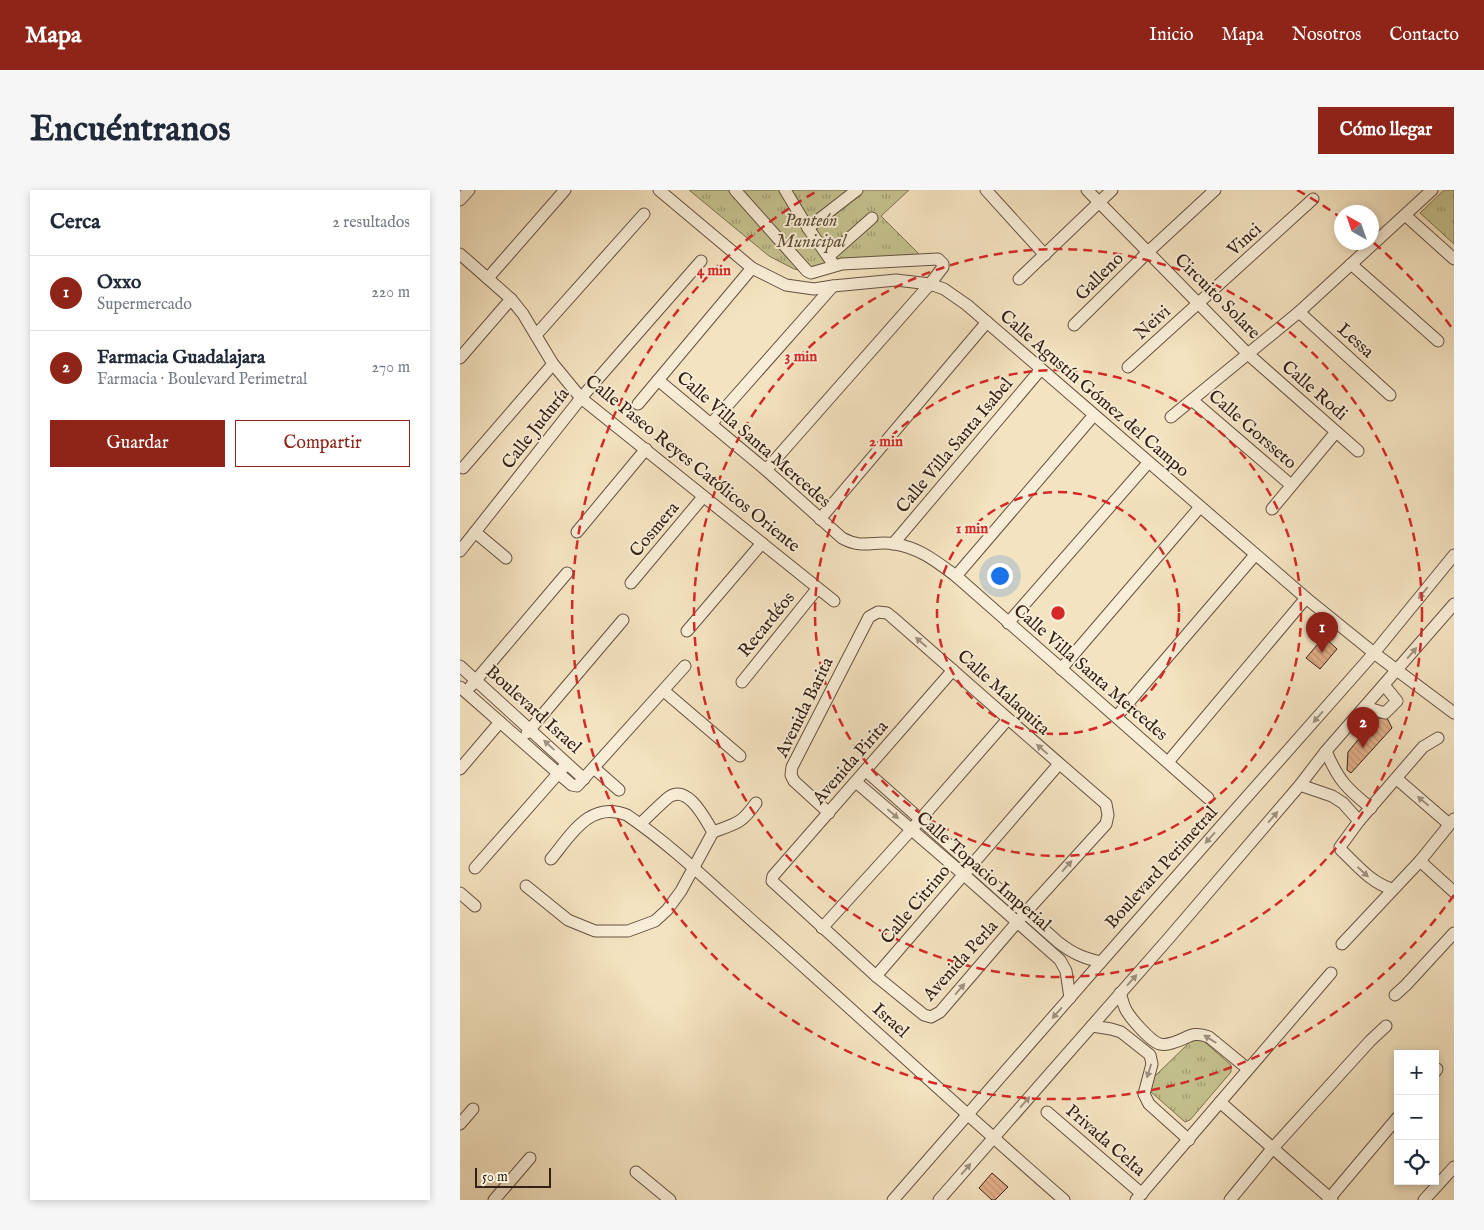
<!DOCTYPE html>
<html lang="es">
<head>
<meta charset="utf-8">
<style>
  :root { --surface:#fff; --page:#f6f6f7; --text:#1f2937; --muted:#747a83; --line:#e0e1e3; --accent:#8f2418 }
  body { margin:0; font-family:"IM FELL English",serif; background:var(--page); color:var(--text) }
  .controls { position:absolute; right:15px; bottom:15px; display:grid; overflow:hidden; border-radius:0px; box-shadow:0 2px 8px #0003 }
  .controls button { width:45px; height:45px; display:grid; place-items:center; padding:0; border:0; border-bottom:1px solid var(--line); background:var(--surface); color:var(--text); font:25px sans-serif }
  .compass { position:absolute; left:874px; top:15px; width:45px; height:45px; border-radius:50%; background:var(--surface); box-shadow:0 2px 8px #0003; rotate:320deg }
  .scale { position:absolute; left:15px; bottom:12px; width:76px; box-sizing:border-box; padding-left:5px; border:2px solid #352017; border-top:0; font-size:14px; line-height:18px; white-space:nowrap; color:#352017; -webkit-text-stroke:4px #f8edd6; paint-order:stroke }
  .you { position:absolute; left:539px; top:385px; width:18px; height:18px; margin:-12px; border:4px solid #fff; border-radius:50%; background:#1a73e8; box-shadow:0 0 0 8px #1a73e833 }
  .badge { display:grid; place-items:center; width:32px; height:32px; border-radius:50%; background:var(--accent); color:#fff; font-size:16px; font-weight:700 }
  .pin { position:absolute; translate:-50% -41px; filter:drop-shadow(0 1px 2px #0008) }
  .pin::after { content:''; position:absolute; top:26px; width:18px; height:15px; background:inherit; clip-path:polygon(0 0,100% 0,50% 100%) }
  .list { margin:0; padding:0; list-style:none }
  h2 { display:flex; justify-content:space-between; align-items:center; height:65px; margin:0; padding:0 20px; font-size:21px }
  h2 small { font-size:16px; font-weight:400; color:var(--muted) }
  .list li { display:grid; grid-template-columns:32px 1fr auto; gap:15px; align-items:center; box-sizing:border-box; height:75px; padding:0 20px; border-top:1px solid var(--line) }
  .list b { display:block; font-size:19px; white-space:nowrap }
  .list p { margin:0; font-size:16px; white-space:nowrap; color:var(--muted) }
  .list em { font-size:16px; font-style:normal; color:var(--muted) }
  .actions { display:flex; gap:10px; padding:15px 20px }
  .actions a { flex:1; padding:11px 0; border:1px solid var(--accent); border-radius:0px; text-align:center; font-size:18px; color:var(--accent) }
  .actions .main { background:var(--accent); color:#fff }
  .icon { flex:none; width:28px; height:28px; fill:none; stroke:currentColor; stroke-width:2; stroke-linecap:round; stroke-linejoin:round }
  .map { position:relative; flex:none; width:994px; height:1010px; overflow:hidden; border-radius:0px }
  header { display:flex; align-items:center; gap:30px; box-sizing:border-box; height:70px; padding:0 25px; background:var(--accent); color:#fff }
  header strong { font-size:24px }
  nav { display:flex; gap:28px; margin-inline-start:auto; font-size:18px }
  .intro { display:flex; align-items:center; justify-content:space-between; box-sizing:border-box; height:120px; padding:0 30px }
  h1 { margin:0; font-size:35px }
  .button { padding:12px 22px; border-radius:0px; background:var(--accent); color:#fff; font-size:18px; font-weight:700 }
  main { display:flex; gap:30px; padding:0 30px }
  aside { flex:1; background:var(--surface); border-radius:0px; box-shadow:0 2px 8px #0003 }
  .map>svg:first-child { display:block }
  .grass { fill:url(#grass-tufts); stroke:#7c7052 }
  .building { fill:url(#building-back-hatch); stroke:#352017 }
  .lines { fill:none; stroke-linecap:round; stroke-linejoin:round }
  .minor-casing { stroke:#655141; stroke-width:13 }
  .minor { stroke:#f8edd6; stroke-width:11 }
  .oneway { fill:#a09180 }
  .ring { fill:none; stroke:#d62828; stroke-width:2.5; stroke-dasharray:9 6 }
  .labels { text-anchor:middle; stroke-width:4; stroke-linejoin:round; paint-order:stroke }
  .park-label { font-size:18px; font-style:italic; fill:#60503a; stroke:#f8edd6 }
  .street-label { font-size:18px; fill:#352017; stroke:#f8edd6 }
  .centre { fill:#d62828; stroke:#f8edd6; stroke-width:2.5 }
  .ring-label { font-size:15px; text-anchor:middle; font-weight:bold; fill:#d62828; stroke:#f8edd6; stroke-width:4; stroke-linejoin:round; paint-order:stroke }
</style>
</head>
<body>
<header>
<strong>Mapa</strong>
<nav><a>Inicio</a><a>Mapa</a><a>Nosotros</a><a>Contacto</a></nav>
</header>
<div class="intro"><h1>Encuéntranos</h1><a class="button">Cómo llegar</a></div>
<main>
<aside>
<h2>Cerca<small>2 resultados</small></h2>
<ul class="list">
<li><span class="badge">1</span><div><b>Oxxo</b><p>Supermercado</p></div><em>220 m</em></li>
<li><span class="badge">2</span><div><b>Farmacia Guadalajara</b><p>Farmacia · Boulevard Perimetral</p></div><em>270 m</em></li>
</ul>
<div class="actions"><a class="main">Guardar</a><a>Compartir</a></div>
</aside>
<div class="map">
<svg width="994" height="1010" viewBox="0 0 994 1010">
  <defs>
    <pattern id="grass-tufts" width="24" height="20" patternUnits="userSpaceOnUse" patternTransform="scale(1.25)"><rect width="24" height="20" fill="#c4c18d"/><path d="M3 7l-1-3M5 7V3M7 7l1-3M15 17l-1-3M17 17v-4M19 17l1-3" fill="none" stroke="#a09c72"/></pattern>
    <pattern id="building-back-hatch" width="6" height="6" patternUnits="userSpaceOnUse" patternTransform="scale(1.25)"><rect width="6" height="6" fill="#e3ae88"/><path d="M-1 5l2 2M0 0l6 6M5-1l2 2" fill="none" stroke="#c39575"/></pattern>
  </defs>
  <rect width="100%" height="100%" fill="#f4e3c0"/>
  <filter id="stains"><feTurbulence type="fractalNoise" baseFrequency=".004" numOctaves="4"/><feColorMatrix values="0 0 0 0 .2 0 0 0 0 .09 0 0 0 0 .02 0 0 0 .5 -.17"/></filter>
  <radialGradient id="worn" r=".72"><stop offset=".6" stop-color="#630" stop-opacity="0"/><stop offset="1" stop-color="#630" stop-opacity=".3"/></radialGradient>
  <g class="grass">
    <polygon points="229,0 449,0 421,26 462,67 350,82 334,79 309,66"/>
    <polygon points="984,0 994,0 994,54 960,23"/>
    <polygon points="735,847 740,848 771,875 771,882 730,930 725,932 691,902 690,895 694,887"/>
  </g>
  <g class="building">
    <polygon points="864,447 877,459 860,479 846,468"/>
    <polygon points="916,528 927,528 932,538 891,583 887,580 888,562"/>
    <polygon points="532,983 548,997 535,1010 532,1010 519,998"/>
  </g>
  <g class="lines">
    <g class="minor-casing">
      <g id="minor">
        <polyline points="199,0 292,78 326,95 354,99 373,96 436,90 470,94 484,99 507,115 550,152 846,408 914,463 994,523"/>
        <polyline points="275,0 347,81 351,83 382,74 478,69 483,74 483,77 470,94 306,280"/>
        <polyline points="325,0 348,38 374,75"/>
        <polyline points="526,0 585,65"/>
        <polyline points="627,0 789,165 898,261"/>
        <polyline points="0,10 9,0"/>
        <polyline points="945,25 994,69"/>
        <polyline points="348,38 397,0"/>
        <polyline points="0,64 51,109 63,124 93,174 121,208 374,411"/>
        <polyline points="369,66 412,28"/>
        <polyline points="891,74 978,151"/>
        <polyline points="28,88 105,0"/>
        <polyline points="559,89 652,0"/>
        <polyline points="839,122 930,205"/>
        <polyline points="614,135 689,61 755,0"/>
        <polyline points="76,145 184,24"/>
        <polyline points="0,168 51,109"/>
        <polyline points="668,177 853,9"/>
        <path d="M198,190L306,280L382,348C404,360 414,350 435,354C460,358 477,372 496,386L748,608"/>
        <polyline points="732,210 831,295"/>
        <polyline points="178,214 292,78"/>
        <polyline points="711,227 839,122 972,0"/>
        <polyline points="251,234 373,96"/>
        <polyline points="3,278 93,174"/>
        <polyline points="812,319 876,242"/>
        <polyline points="360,329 527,132"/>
        <polyline points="15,342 46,368"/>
        <polyline points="117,342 186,259"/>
        <polyline points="433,354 581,179"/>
        <polyline points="0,361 121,208 241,71"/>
        <polyline points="496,386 634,225"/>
        <polyline points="171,393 243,307"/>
        <polyline points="548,433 688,273"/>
        <polyline points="227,441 302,353"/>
        <polyline points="0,476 124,589"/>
        <polyline points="601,479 740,317"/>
        <polyline points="282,492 357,399"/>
        <polyline points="11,496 107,383"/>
        <polyline points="0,497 98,583 112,595 117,596 225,476"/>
        <polyline points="204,501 280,566"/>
        <polyline points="905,517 925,523 937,511 924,495"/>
        <polyline points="657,526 795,365"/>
        <polyline points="67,543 163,430"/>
        <path d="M866,561C878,590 887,599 911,618"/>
        <polyline points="708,572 846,408"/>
        <polyline points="134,578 159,600"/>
        <polyline points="0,579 40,532"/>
        <path d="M406,581L598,752C612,763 623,768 641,772"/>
        <polyline points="937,589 989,634"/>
        <polyline points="396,592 503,684 600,770 606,781 610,808"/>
        <polyline points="840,595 872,606 883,613 899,631"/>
        <path d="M369,623L334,591L331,585L332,577L409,427L418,422L427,423L432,427C503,489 574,552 646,614L648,625L646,634L565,723L480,822L471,827L464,825L416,786L312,691L313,686L493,480"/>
        <path d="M253,642C277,633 281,634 296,613"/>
        <path d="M91,669C111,645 130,610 167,625C217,659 260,703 305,742C405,831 503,922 604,1010"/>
        <polyline points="960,671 994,702"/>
        <polyline points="15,678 103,578"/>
        <path d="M66,696L108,730L135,741H168L195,731L207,720L221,701L253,642C245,629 228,594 209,607C199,615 190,625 180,634"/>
        <path d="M932,699C911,693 897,675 881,660L880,657L899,631L963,557L978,548"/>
        <polyline points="0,703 15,716"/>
        <polyline points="362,738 451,640 548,529"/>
        <polyline points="882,754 960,671 994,629"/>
        <polyline points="416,786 599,574"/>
        <path d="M660,803C662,808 663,814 665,818C669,827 691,852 700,854C704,855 709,854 712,853C728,849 731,840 749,847L788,879"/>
        <polyline points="935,805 946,795 994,743"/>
        <polyline points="632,836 651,839 661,842 690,865 692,874 684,904 689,914 729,950"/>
        <polyline points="975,882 977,879"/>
        <polyline points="760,912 872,1010"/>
        <polyline points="587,922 682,1004"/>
        <polyline points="0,934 13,919"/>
        <polyline points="176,982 210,1010"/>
        <polyline points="34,1010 70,968"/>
        <polyline points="433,1010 641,772 914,463 994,365"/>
        <polyline points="479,1010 709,748 840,595 866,561 994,414"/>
        <polyline points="676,1010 871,783"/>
        <polyline points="770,1010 812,959 910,851 926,836"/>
        <polyline points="868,1010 938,927"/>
        <polyline points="964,1010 994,977"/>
      </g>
    </g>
    <use href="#minor" class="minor"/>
  </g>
  <defs><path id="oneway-solid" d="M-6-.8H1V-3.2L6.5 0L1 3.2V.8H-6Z" transform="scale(1.25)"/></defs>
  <g class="oneway">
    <use href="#oneway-solid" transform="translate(963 403) rotate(129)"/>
    <use href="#oneway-solid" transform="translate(461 452) rotate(-139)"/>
    <use href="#oneway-solid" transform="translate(952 463) rotate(-49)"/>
    <use href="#oneway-solid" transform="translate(858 527) rotate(131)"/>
    <use href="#oneway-solid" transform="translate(89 555) rotate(-137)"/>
    <use href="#oneway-solid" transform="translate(582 559) rotate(-139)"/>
    <use href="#oneway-solid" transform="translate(963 611) rotate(-140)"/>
    <use href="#oneway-solid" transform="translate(433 624) rotate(41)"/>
    <use href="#oneway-solid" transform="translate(813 627) rotate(-49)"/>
    <use href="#oneway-solid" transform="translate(750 648) rotate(132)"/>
    <use href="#oneway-solid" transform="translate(607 676) rotate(-48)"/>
    <use href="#oneway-solid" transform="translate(903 682) rotate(43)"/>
    <use href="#oneway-solid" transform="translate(672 790) rotate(-48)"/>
    <use href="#oneway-solid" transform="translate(500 799) rotate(-49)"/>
    <use href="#oneway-solid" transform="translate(597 823) rotate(131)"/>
    <use href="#oneway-solid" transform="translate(750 849) rotate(-148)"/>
    <use href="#oneway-solid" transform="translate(689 881) rotate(107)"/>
    <use href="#oneway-solid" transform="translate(565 912) rotate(-48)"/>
    <use href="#oneway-solid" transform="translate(506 979) rotate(-49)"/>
  </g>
  <g class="ring">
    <circle cx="598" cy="423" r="121"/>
    <circle cx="598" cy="423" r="243"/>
    <circle cx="598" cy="423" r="364"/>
    <path d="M994 705A486 486 0 1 1 359 0M837 0A486 486 0 0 1 880 27M914 53A486 486 0 0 1 994 141"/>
  </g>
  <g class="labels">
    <g class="park-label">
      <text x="351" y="36">Panteón<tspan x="351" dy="21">Municipal</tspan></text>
    </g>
    <g class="street-label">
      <text transform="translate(784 49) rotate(-42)" y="6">Vinci</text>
      <text transform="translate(639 86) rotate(-45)" y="6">Galleno</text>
      <text transform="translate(758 106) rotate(45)" y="6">Circuito Solare</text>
      <text transform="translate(692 132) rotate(-42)" y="6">Neivi</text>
      <text transform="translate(896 150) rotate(42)" y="6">Lessa</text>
      <text transform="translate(855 200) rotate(41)" y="6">Calle Rodi</text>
      <text transform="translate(635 203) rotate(41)" y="6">Calle Agustín Gómez del Campo</text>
      <text transform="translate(75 238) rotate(-52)" y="6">Calle Juduría</text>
      <text transform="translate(793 239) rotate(41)" y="6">Calle Gorsseto</text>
      <text transform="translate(294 249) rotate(41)" y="6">Calle Villa Santa Mercedes</text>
      <text transform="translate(494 255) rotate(-50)" y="6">Calle Villa Santa Isabel</text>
      <text transform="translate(233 273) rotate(39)" y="6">Calle Paseo Reyes Católicos Oriente</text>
      <text transform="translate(194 339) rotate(-50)" y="6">Cosmera</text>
      <text transform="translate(306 434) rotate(-51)" y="6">Recardéos</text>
      <text transform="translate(631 482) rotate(41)" y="6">Calle Villa Santa Mercedes</text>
      <text transform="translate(544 502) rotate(42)" y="6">Calle Malaquita</text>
      <text transform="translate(344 517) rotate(-64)" y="6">Avenida Barita</text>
      <text transform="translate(74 519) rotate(42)" y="6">Boulevard Israel</text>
      <text transform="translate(390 572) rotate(-49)" y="6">Avenida Pirita</text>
      <text transform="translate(701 677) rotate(-48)" y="6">Boulevard Perimetral</text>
      <text transform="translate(524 681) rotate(41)" y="6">Calle Topacio Imperial</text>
      <text transform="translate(455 714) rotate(-50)" y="6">Calle Citrino</text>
      <text transform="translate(500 770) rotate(-48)" y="6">Avenida Perla</text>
      <text transform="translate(431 830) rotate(42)" y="6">Israel</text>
      <text transform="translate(646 950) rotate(41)" y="6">Privada Celta</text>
    </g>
  </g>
  <circle cx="598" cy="423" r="8" class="centre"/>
  <g class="ring-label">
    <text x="254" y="85">4 min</text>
    <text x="341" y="171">3 min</text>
    <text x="426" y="256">2 min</text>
    <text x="512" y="343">1 min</text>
  </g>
  <rect width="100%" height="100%" filter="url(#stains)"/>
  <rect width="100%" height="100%" fill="url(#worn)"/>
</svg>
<div class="controls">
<button>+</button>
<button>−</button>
<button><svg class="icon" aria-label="locate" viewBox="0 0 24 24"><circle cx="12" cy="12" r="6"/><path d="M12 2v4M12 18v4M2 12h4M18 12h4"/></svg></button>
</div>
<svg class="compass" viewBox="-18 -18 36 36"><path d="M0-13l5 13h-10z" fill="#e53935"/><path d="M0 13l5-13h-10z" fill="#747a83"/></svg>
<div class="scale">50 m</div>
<div class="you"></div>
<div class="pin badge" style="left:862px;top:463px">1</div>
<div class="pin badge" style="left:903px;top:558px">2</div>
</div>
</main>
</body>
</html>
